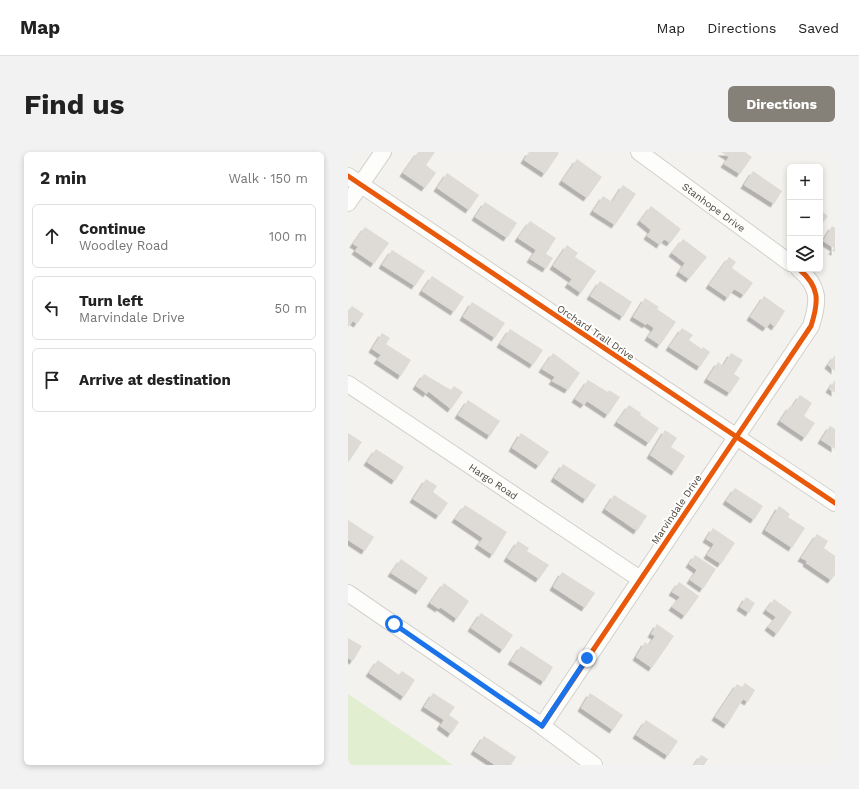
<!DOCTYPE html>
<html lang="en">
<head>
<meta charset="utf-8">
<style>
  :root { --surface:#fff; --page:#f2f2f2; --text:#222; --muted:#767676; --line:#e0e0e0; --accent:#868178 }
  body { margin:0; font-family:"Work Sans",sans-serif; background:var(--page); color:var(--text) }
  .controls { position:absolute; right:12px; top:12px; display:grid; overflow:hidden; border-radius:6px; box-shadow:0 2px 6px #0003 }
  .controls button { width:36px; height:36px; display:grid; place-items:center; padding:0; border:0; border-bottom:1px solid var(--line); background:var(--surface); color:var(--text); font:20px sans-serif }
  .stop { position:absolute; width:12px; height:12px; margin:-9px; border:3px solid #1a73e8; border-radius:50%; background:#fff }
  .stop.end { background:#1a73e8; border-color:#fff; box-shadow:0 1px 4px #0008 }
  .list { margin:0; padding:0; list-style:none }
  h2 { display:flex; justify-content:space-between; align-items:center; height:52px; margin:0; padding:0 16px; font-size:17px }
  h2 small { font-size:13px; font-weight:400; color:var(--muted) }
  .list li { display:grid; grid-template-columns:26px 1fr auto; gap:12px; align-items:center; box-sizing:border-box; height:64px; margin:0 8px 8px; padding:0 8px; border:1px solid var(--line); border-radius:6px }
  .list b { display:block; font-size:15px; white-space:nowrap }
  .list p { margin:0; font-size:13px; white-space:nowrap; color:var(--muted) }
  .list em { font-size:13px; font-style:normal; color:var(--muted) }
  .icon { flex:none; width:22px; height:22px; fill:none; stroke:currentColor; stroke-width:2; stroke-linecap:round; stroke-linejoin:round }
  .map { position:relative; flex:none; width:487px; height:613px; overflow:hidden; border-radius:6px }
  header { display:flex; align-items:center; gap:24px; box-sizing:border-box; height:56px; padding:0 20px; background:var(--surface); border-bottom:1px solid var(--line) }
  header strong { font-size:19px }
  nav { display:flex; gap:22px; margin-inline-start:auto; font-size:14px }
  .intro { display:flex; align-items:center; justify-content:space-between; box-sizing:border-box; height:96px; padding:0 24px }
  h1 { margin:0; font-size:28px }
  .button { padding:10px 18px; border-radius:6px; background:var(--accent); color:#fff; font-size:14px; font-weight:700 }
  main { display:flex; gap:24px; padding:0 24px }
  aside { flex:1; background:var(--surface); border-radius:6px; box-shadow:0 2px 6px #0003 }
  .map>svg:first-child { display:block }
  .green { fill:#e1eecf }
  .building { fill:#dedbd6; filter:url(#shadow) }
  .lines { fill:none; stroke-linecap:round; stroke-linejoin:round }
  .minor-casing { stroke:#d2d0cb; stroke-width:18 }
  .minor { stroke:#fdfdfc; stroke-width:16 }
  .cycleway-casing { stroke:#fff; stroke-width:8 }
  .cycleway { stroke:#e8590c; stroke-width:5 }
  .route { stroke:#1a73e8; stroke-width:5 }
  .labels { text-anchor:middle; stroke-width:4; stroke-linejoin:round; paint-order:stroke }
  .street-label { font-size:10px; fill:#4b4439; stroke:#fff }
</style>
</head>
<body>
<header>
<strong>Map</strong>
<nav><a>Map</a><a>Directions</a><a>Saved</a></nav>
</header>
<div class="intro"><h1>Find us</h1><a class="button">Directions</a></div>
<main>
<aside>
<h2>2 min<small>Walk · 150 m</small></h2>
<ul class="list">
<li><svg class="icon" aria-label="ahead" viewBox="0 0 24 24"><path d="M12 20V5M6 11l6-6 6 6"/></svg><div><b>Continue</b><p>Woodley Road</p></div><em>100 m</em></li>
<li><svg class="icon" aria-label="left" viewBox="0 0 24 24"><path d="M17 20v-9H6M10 6l-5 5 5 5"/></svg><div><b>Turn left</b><p>Marvindale Drive</p></div><em>50 m</em></li>
<li><svg class="icon" aria-label="arrive" viewBox="0 0 24 24"><path d="M6 21V4h12l-3 4 3 4H6"/></svg><div><b>Arrive at destination</b></div></li>
</ul>
</aside>
<div class="map">
<svg width="487" height="613" viewBox="0 0 487 613">
  <defs>
    <filter id="shadow"><feDropShadow dx="-3.5" dy="3.5" stdDeviation="0" flood-color="#0004"/></filter>
  </defs>
  <rect width="100%" height="100%" fill="#f4f2ee"/>
  <polygon class="green" points="0,542 105,613 0,613"/>
  <g class="building">
    <polygon points="70,0 87,0 78,13 88,21 77,36 55,21"/>
    <polygon points="181,0 209,0 211,1 197,22 176,8"/>
    <polygon points="373,0 397,0 404,5 392,22 376,12 381,5"/>
    <polygon points="229,7 254,25 239,46 214,29"/>
    <polygon points="405,19 434,39 426,52 396,33"/>
    <polygon points="99,21 131,43 121,58 89,36"/>
    <polygon points="275,33 288,42 267,73 245,59 255,44 264,50"/>
    <polygon points="137,50 169,71 159,86 127,65"/>
    <polygon points="303,54 333,77 322,91 316,87 312,93 299,84 303,78 292,69"/>
    <polygon points="472,58 480,64 472,75"/>
    <polygon points="182,69 208,86 198,102 205,106 198,117 182,107 188,98 170,86"/>
    <polygon points="484,74 487,76 487,100 484,99 486,96 475,89"/>
    <polygon points="17,75 41,91 26,112 7,99 10,95 5,92"/>
    <polygon points="335,87 359,105 341,127 331,120 337,111 324,101"/>
    <polygon points="219,93 230,101 227,105 248,119 233,141 220,132 224,127 205,114"/>
    <polygon points="44,98 77,119 67,134 34,113"/>
    <polygon points="381,105 388,110 384,116 405,131 396,143 386,137 380,146 361,133"/>
    <polygon points="84,124 116,145 106,160 74,139"/>
    <polygon points="252,129 284,150 275,165 242,144"/>
    <polygon points="416,144 437,159 427,175 422,171 418,176 402,165"/>
    <polygon points="297,146 311,155 309,157 328,170 312,193 300,185 306,176 299,171 298,173 285,165"/>
    <polygon points="124,150 157,171 147,186 115,165"/>
    <polygon points="4,154 16,162 9,172 5,169 0,175 0,159"/>
    <polygon points="334,176 345,183 341,188 354,197 355,195 362,200 352,215 321,195"/>
    <polygon points="162,177 195,198 185,213 152,192"/>
    <polygon points="34,181 42,186 38,192 63,208 53,224 29,208 33,203 24,197"/>
    <polygon points="205,201 232,221 220,238 204,229 207,225 194,217"/>
    <polygon points="383,201 395,208 386,222 392,226 382,241 359,227 370,210 375,214"/>
    <polygon points="487,203 487,219 480,213"/>
    <polygon points="76,222 103,238 106,234 115,240 103,257 80,239 79,242 68,234"/>
    <polygon points="240,228 260,240 261,238 272,245 260,263 239,249 236,253 227,247"/>
    <polygon points="487,228 487,241 481,237"/>
    <polygon points="452,243 464,251 456,264 467,271 457,286 432,269 442,254 444,255"/>
    <polygon points="120,248 152,269 142,284 110,263"/>
    <polygon points="281,253 293,261 292,263 311,276 301,291 269,270"/>
    <polygon points="482,274 487,277 487,297 473,288"/>
    <polygon points="317,278 329,286 323,295 337,304 327,320 302,303"/>
    <polygon points="0,281 14,290 2,308 0,307"/>
    <polygon points="173,281 201,300 191,314 164,296"/>
    <polygon points="28,297 56,315 47,329 19,310"/>
    <polygon points="215,312 248,333 238,348 206,326"/>
    <polygon points="78,327 89,334 85,340 100,351 91,364 65,347"/>
    <polygon points="387,336 415,354 406,368 378,349"/>
    <polygon points="266,343 299,364 289,379 257,357"/>
    <polygon points="117,353 159,380 145,403 130,393 135,386 107,367"/>
    <polygon points="431,354 442,362 440,365 457,376 444,396 417,378"/>
    <polygon points="0,368 26,385 17,399 0,388"/>
    <polygon points="365,376 387,391 373,412 359,403 366,392 358,387"/>
    <polygon points="469,382 480,389 476,396 487,404 487,423 483,428 458,411 459,409 453,406"/>
    <polygon points="170,389 181,396 179,399 201,413 191,427 159,406"/>
    <polygon points="347,403 368,417 355,437 342,428 349,418 341,412"/>
    <polygon points="53,407 80,426 71,439 43,421"/>
    <polygon points="214,420 247,441 237,456 205,435"/>
    <polygon points="331,430 351,444 337,464 324,455 332,445 324,440"/>
    <polygon points="96,431 121,449 109,467 92,455 91,457 82,451"/>
    <polygon points="398,445 407,451 401,461 392,455"/>
    <polygon points="426,447 444,460 429,482 420,475 428,465 418,458"/>
    <polygon points="133,461 165,483 155,498 123,476"/>
    <polygon points="309,472 326,484 304,516 288,505 297,490 301,493 307,484 303,482"/>
    <polygon points="0,486 14,494 5,509 0,506"/>
    <polygon points="173,494 205,515 196,530 163,509"/>
    <polygon points="30,508 51,523 54,519 67,528 56,545 21,521"/>
    <polygon points="397,531 407,538 400,550 395,547 379,573 367,565 389,532 394,535"/>
    <polygon points="85,541 107,555 101,563 111,570 103,582 92,574 96,568 76,555"/>
    <polygon points="242,541 275,563 265,578 233,556"/>
    <polygon points="298,568 330,589 320,604 288,583"/>
    <polygon points="136,584 168,605 163,613 147,613 126,599"/>
    <polygon points="353,603 360,607 356,613 346,613"/>
  </g>
  <g class="lines">
    <g class="minor-casing">
      <g id="minor">
        <path id="s1" d="M291,0L442,111"/>
        <polyline points="0,24 487,351"/>
        <polyline points="0,51 35,0"/>
        <path id="s2" d="M0,232L292,427"/>
        <polyline points="0,441 194,574 246,613"/>
        <path d="M194,574L463,174C471,149 472,135 451,117"/>
      </g>
    </g>
    <use href="#minor" class="minor"/>
    <g class="cycleway-casing">
      <g id="cycleway">
        <polyline points="0,24 487,351"/>
        <path d="M194,574L463,174C471,149 472,135 451,117"/>
      </g>
    </g>
    <use href="#cycleway" class="cycleway"/>
  </g>
  <g class="lines">
    <polyline class="route" points="46,472 194,574 239,506"/>
  </g>
  <g class="labels">
    <g class="street-label">
      <text dy="4" stroke="none"><textPath href="#s1" startOffset="93">Stanhope Drive</textPath></text>
      <text transform="translate(248 180) rotate(34)" y="4">Orchard Trail Drive</text>
      <text dy="4" stroke="none"><textPath href="#s2" startOffset="175">Hargo Road</textPath></text>
      <text transform="translate(328 357) rotate(-56)" y="4">Marvindale Drive</text>
    </g>
  </g>
</svg>
<div class="controls">
<button>+</button>
<button>−</button>
<button><svg class="icon" aria-label="layers" viewBox="0 0 24 24"><path d="M12 4l9 5-9 5-9-5zM3 14l9 5 9-5"/></svg></button>
</div>
<div class="stop" style="left:46px;top:472px"></div>
<div class="stop end" style="left:239px;top:506px"></div>
</div>
</main>
</body>
</html>
